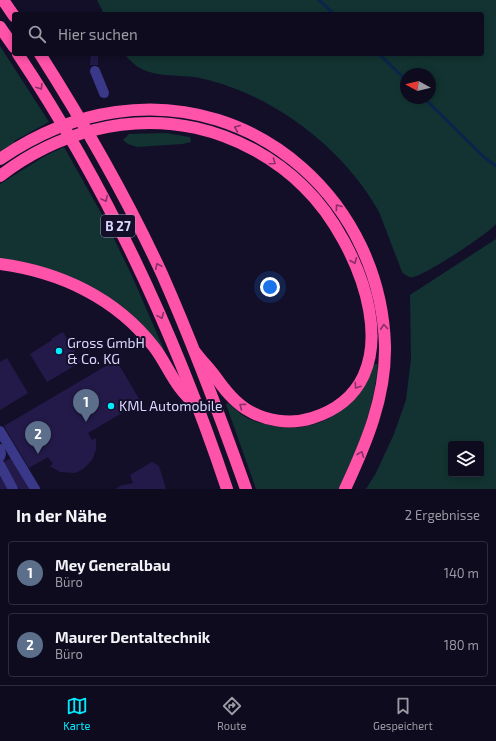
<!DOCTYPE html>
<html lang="de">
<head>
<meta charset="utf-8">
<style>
  :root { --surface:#0e0b1f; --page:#1c192c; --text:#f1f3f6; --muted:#9b9ba4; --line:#2e2b3d; --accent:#03ecff }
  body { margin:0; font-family:"Exo 2",sans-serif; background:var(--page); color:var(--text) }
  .controls { position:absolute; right:12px; bottom:12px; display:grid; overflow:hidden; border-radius:4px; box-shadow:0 2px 6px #0003 }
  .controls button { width:36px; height:36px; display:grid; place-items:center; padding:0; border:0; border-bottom:1px solid var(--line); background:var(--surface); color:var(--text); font:20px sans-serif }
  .compass { position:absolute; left:400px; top:68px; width:36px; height:36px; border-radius:50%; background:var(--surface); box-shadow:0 2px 6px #0003; rotate:278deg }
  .you { position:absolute; left:270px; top:287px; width:14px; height:14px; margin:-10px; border:3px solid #fff; border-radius:50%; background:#1a73e8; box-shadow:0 0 0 6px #1a73e833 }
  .badge { display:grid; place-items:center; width:26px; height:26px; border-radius:50%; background:var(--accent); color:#fff; font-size:13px; font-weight:700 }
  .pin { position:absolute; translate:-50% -33px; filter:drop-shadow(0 1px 2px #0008) }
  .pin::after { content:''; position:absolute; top:21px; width:14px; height:12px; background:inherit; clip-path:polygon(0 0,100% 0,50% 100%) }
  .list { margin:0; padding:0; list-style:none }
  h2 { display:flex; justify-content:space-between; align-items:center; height:52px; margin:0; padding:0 16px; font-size:17px }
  h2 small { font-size:13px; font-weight:400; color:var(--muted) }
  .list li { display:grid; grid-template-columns:26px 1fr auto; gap:12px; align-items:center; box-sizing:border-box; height:64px; margin:0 8px 8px; padding:0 8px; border:1px solid var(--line); border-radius:4px }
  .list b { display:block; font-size:15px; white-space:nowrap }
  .list p { margin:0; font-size:13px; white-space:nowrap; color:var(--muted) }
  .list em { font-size:13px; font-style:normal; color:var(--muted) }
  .icon { flex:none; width:22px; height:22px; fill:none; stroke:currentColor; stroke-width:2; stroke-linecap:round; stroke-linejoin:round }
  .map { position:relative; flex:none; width:496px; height:489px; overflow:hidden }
  .search { position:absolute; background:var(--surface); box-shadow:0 2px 6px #0003; left:12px; right:12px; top:12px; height:44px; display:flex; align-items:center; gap:10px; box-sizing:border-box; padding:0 14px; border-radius:4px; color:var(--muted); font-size:15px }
  .sheet { height:196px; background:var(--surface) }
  nav { display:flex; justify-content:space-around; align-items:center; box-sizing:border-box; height:56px; border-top:1px solid var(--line); background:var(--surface); font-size:11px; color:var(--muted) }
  nav a { display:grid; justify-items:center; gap:2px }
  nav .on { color:var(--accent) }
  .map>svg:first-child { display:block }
  .green { fill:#123331; fill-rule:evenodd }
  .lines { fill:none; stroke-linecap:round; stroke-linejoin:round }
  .stream { stroke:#0a244c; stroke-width:3 }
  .building { fill:#231a4a }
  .minor { stroke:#393889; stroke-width:10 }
  .highway { stroke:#ff52a9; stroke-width:12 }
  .oneway { stroke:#893069 }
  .poi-dot { fill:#03ecff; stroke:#130f29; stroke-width:1.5 }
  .labels { text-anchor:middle; stroke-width:4; stroke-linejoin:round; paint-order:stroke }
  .shield { fill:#130f29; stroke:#9e9bbf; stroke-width:1 }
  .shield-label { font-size:13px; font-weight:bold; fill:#dad7ff }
  .poi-label { font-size:14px; fill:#dad7ff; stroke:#130f29; text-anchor:start }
</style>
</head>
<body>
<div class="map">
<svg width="496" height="489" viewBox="0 0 496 489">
  <rect width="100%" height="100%" fill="#130f29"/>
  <g class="green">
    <path d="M97,0H496V224C488,234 424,276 413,277C409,278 405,275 402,272C397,258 391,244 386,230C383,223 381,216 378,210C341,146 272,94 200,78C180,74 158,78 140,68C134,65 129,59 124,54H482V14H104ZM406,74H430V98H406Z"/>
    <polygon points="0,46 49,122 14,141 15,143 0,152"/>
    <polygon points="166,133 190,137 191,142 182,144 137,147 128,144 123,140 129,134"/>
    <polygon points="64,147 105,220 132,276 165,352 164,353 123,309 0,259 0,184 45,156"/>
    <path d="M496,239V489H366L376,473L394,434L406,400L411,359L410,295ZM451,444H481V474H451Z"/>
    <path d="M373,364H378C373,411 359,447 339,489H256L226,404L228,403C234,408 240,414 247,418C255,422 265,424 274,426C320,435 358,407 373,364Z"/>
  </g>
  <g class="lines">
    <g class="stream">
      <polyline points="319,0 334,14"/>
      <polyline points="379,54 406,80"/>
      <polyline points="424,98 485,158 496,166"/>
    </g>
  </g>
  <g class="building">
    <polygon points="91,54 98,55 98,65 90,65"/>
    <polygon points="63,332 81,362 47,382 30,354 52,340 51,339"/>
    <polygon points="7,358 28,393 0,410 0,362"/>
    <polygon points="116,360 141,402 88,433 92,440 96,438 96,450 92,460 83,469 75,473 60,472 50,466 53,464 48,457 29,468 4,426"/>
    <polygon points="11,458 29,489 19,489 3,462"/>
    <polygon points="152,462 159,466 166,489 116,489 120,486 133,483 130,475"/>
    <polygon points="0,476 8,489 0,489"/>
  </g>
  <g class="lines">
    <g class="minor">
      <polyline points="95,71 104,93"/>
      <polyline points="0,431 35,489"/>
      <polyline points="0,449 1,454 0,457"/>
      <polyline points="0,465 13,489"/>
    </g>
    <g class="highway">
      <polyline points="3,0 14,16"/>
      <polyline points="0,27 14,47"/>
      <path d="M18,54C108,189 176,336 227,489"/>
      <path d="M40,54C85,125 127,198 162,274C193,344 220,416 246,489"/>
      <path d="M0,159C35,135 73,118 116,112C258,91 381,204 385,346C386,397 366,444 345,489"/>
      <path d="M0,176C56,133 126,113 196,128C236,137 275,158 304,187C360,241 419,384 312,418C290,425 265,421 246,409C233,401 224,389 215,376C209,368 202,361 196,353"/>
      <path d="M0,264C60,272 116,298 154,347C164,360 170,375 180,388C184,394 190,399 194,404"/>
    </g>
  </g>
  <defs><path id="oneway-chevron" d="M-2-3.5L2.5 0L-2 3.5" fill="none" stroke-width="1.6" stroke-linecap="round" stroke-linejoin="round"/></defs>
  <g class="oneway">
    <use href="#oneway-chevron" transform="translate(40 87) rotate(58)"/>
    <use href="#oneway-chevron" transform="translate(237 128) rotate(-157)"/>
    <use href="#oneway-chevron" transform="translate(273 162) rotate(35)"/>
    <use href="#oneway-chevron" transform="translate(105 199) rotate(62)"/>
    <use href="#oneway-chevron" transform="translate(338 207) rotate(-126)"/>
    <use href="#oneway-chevron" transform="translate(354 261) rotate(67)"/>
    <use href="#oneway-chevron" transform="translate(158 266) rotate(-116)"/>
    <use href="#oneway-chevron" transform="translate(161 316) rotate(66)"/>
    <use href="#oneway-chevron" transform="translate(384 327) rotate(-94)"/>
    <use href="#oneway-chevron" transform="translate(357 386) rotate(124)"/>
    <use href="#oneway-chevron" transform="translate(242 406) rotate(-143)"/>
    <use href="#oneway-chevron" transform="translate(361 454) rotate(-68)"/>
  </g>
  <g class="poi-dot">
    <circle cx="59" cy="351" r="4"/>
    <circle cx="111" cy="406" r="4"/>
  </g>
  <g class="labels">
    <rect class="shield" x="101" y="215" width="34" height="22" rx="3"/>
    <g class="shield-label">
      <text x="118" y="231">B 27</text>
    </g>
    <g class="poi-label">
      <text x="67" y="348">Gross GmbH<tspan x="67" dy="16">&amp; Co. KG</tspan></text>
      <text x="119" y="411">KML Automobile</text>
    </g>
  </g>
</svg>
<div class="controls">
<button><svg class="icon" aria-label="layers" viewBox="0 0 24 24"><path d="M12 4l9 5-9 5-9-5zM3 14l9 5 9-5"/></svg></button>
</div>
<svg class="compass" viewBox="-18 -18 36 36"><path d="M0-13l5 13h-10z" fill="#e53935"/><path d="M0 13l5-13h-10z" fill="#9b9ba4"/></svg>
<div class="you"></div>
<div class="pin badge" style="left:86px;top:422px;background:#5c6f8a">1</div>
<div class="pin badge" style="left:38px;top:454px;background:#5c6f8a">2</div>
<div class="search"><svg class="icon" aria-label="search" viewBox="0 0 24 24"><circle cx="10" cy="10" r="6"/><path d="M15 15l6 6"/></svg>Hier suchen</div>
</div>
<section class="sheet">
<h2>In der Nähe<small>2 Ergebnisse</small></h2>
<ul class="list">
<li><span class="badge" style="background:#5c6f8a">1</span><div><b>Mey Generalbau</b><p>Büro</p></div><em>140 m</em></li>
<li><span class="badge" style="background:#5c6f8a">2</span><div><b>Maurer Dentaltechnik</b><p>Büro</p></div><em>180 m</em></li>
</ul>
</section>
<nav>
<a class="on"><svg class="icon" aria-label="map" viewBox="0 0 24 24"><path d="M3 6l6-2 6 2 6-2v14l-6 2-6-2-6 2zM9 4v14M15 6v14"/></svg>Karte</a>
<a><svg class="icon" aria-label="directions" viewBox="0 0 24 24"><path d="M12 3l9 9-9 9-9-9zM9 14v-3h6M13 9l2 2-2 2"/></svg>Route</a>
<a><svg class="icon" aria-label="saved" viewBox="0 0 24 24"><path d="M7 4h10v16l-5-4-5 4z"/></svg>Gespeichert</a>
</nav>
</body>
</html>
